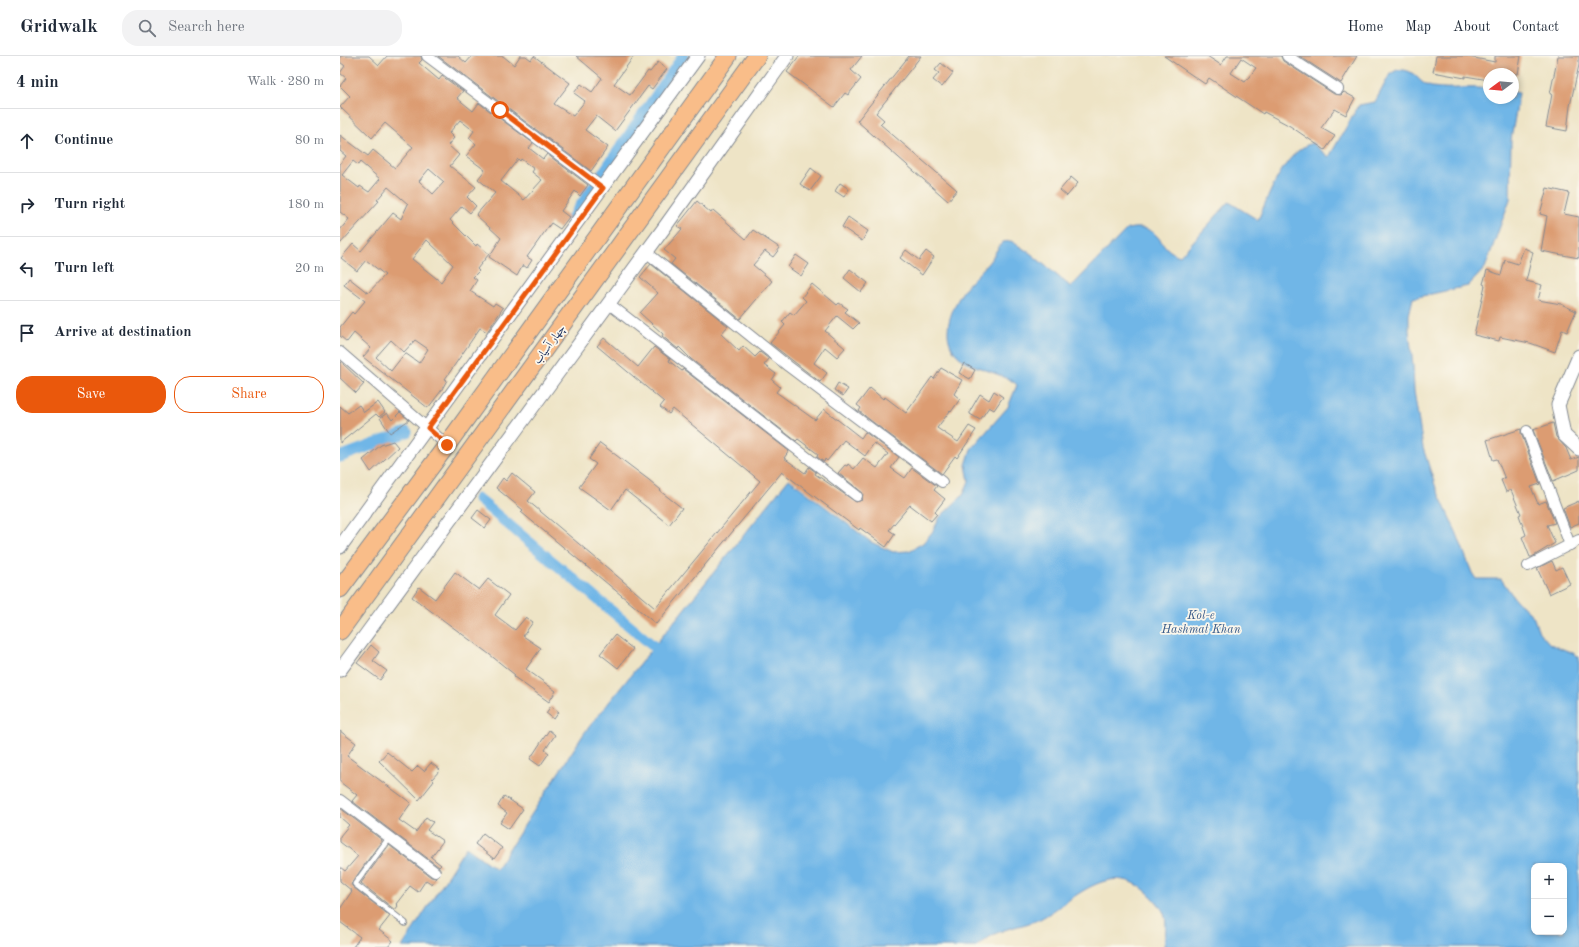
<!DOCTYPE html>
<html lang="en">
<head>
<meta charset="utf-8">
<style>
  :root { --surface:#fff; --page:#f2f2f3; --text:#1f2937; --muted:#747a83; --line:#e0e1e3; --accent:#ea580c }
  body { margin:0; font-family:"Old Standard TT",Amiri,serif; background:var(--page); color:var(--text) }
  .controls { position:absolute; right:12px; bottom:12px; display:grid; overflow:hidden; border-radius:8px; box-shadow:0 2px 6px #0003 }
  .controls button { width:36px; height:36px; display:grid; place-items:center; padding:0; border:0; border-bottom:1px solid var(--line); background:var(--surface); color:var(--text); font:20px sans-serif }
  .compass { position:absolute; left:1143px; top:12px; width:36px; height:36px; border-radius:50%; background:var(--surface); box-shadow:0 2px 6px #0003; rotate:254deg }
  .stop { position:absolute; width:12px; height:12px; margin:-9px; border:3px solid #ea580c; border-radius:50%; background:#fff }
  .stop.end { background:#ea580c; border-color:#fff; box-shadow:0 1px 4px #0008 }
  .list { margin:0; padding:0; list-style:none }
  h2 { display:flex; justify-content:space-between; align-items:center; height:52px; margin:0; padding:0 16px; font-size:17px }
  h2 small { font-size:13px; font-weight:400; color:var(--muted) }
  .list li { display:grid; grid-template-columns:26px 1fr auto; gap:12px; align-items:center; box-sizing:border-box; height:64px; padding:0 16px; border-top:1px solid var(--line) }
  .list b { display:block; font-size:15px; white-space:nowrap }
  .list em { font-size:13px; font-style:normal; color:var(--muted) }
  .actions { display:flex; gap:8px; padding:12px 16px }
  .actions a { flex:1; padding:9px 0; border:1px solid var(--accent); border-radius:16px; text-align:center; font-size:14px; color:var(--accent) }
  .actions .main { background:var(--accent); color:#fff }
  .icon { flex:none; width:22px; height:22px; fill:none; stroke:currentColor; stroke-width:2; stroke-linecap:round; stroke-linejoin:round }
  .map { position:relative; flex:none; width:1239px; height:891px; overflow:hidden }
  header { display:flex; align-items:center; gap:24px; box-sizing:border-box; height:56px; padding:0 20px; background:var(--surface); border-bottom:1px solid var(--line) }
  header strong { font-size:19px }
  nav { display:flex; gap:22px; margin-inline-start:auto; font-size:14px }
  .search { width:280px; height:36px; background:var(--page); display:flex; align-items:center; gap:10px; box-sizing:border-box; padding:0 14px; border-radius:16px; color:var(--muted); font-size:15px }
  main { display:flex }
  aside { flex:1; background:var(--surface) }
  .map>svg:first-child { display:block }
  .water { fill:#70b6e7; stroke:#4672a2; fill-rule:evenodd }
  .lines { fill:none; stroke-linecap:round; stroke-linejoin:round }
  .canal { stroke:#70b6e7; stroke-width:11 }
  .building { fill:#dc9c72; fill-rule:evenodd }
  .service-casing { stroke:#848a92; stroke-width:7 }
  .minor-casing { stroke:#848a92; stroke-width:12 }
  .tertiary-casing { stroke:#848a92; stroke-width:15 }
  .trunk-casing { stroke:#848a92; stroke-width:19 }
  .service { stroke:#fff; stroke-width:5 }
  .minor { stroke:#fff; stroke-width:10 }
  .tertiary { stroke:#fff; stroke-width:13 }
  .trunk { stroke:#f9bd89; stroke-width:17 }
  .route { stroke:#ea580c; stroke-width:5 }
  .labels { text-anchor:middle; stroke-width:3.5; stroke-linejoin:round; paint-order:stroke }
  .street-label { font-size:11px; fill:#1b2f5e; stroke:#fbf7ec }
  .water-label { font-size:12px; font-style:italic; fill:#355887; stroke:#fbf7ec }
</style>
</head>
<body>
<header>
<strong>Gridwalk</strong>
<div class="search"><svg class="icon" aria-label="search" viewBox="0 0 24 24"><circle cx="10" cy="10" r="6"/><path d="M15 15l6 6"/></svg>Search here</div>
<nav><a>Home</a><a>Map</a><a>About</a><a>Contact</a></nav>
</header>
<main>
<aside>
<h2>4 min<small>Walk · 280 m</small></h2>
<ul class="list">
<li><svg class="icon" aria-label="ahead" viewBox="0 0 24 24"><path d="M12 20V5M6 11l6-6 6 6"/></svg><div><b>Continue</b></div><em>80 m</em></li>
<li><svg class="icon" aria-label="right" viewBox="0 0 24 24"><path d="M7 20v-9h11M14 6l5 5-5 5"/></svg><div><b>Turn right</b></div><em>180 m</em></li>
<li><svg class="icon" aria-label="left" viewBox="0 0 24 24"><path d="M17 20v-9H6M10 6l-5 5 5 5"/></svg><div><b>Turn left</b></div><em>20 m</em></li>
<li><svg class="icon" aria-label="arrive" viewBox="0 0 24 24"><path d="M6 21V4h12l-3 4 3 4H6"/></svg><div><b>Arrive at destination</b></div></li>
</ul>
<div class="actions"><a class="main">Save</a><a>Share</a></div>
</aside>
<div class="map">
<svg width="1239" height="891" viewBox="0 0 1239 891">
  <rect width="100%" height="100%" fill="#fbf7ec"/>
  <filter id="ink" filterUnits="userSpaceOnUse"><feTurbulence type="fractalNoise" baseFrequency=".025" numOctaves="2"/><feDisplacementMap in="SourceGraphic" scale="8" xChannelSelector="R" yChannelSelector="G"/><feConvolveMatrix kernelMatrix="1 2 1 2 8 2 1 2 1" color-interpolation-filters="sRGB"/></filter>
  <filter id="wash" filterUnits="userSpaceOnUse"><feTurbulence type="fractalNoise" baseFrequency=".012" numOctaves="4" result="noise"/><feDisplacementMap in="SourceGraphic" scale="16" xChannelSelector="R" yChannelSelector="G"/><feGaussianBlur stdDeviation="0.9" result="paint"/><feColorMatrix in="noise" values="0 0 0 0 0 0 0 0 0 0 0 0 0 0 0 0 0 1.4 0 .05"/><feComposite in="paint" operator="in"/></filter>
  <g filter="url(#wash)">
    <rect width="100%" height="100%" fill="#eee4c6"/>
    <path class="water" d="M1057,14C1077,12 1077,28 1092,31C1111,34 1130,30 1149,33V42H1173V36L1179,37L1171,84L1170,143L1145,212L1128,230L1073,242L1069,259V275L1073,309L1074,335L1083,392L1096,432L1117,478L1132,517L1136,523H1161L1175,543L1193,560L1199,576L1210,588L1233,597L1239,601V891H824C827,863 829,857 808,837C770,801 732,846 700,863C685,870 667,871 653,879C647,882 641,887 636,891H62L126,791L156,813L245,676L449,423L531,486L553,496L569,495L583,487L593,475L600,461L623,439L629,425L626,409L631,393L668,351L677,329C669,320 642,314 628,307C595,289 609,255 626,231C633,222 642,215 649,206C654,200 657,192 663,186L671,185L690,197L731,231L787,173C823,166 816,193 840,200L889,146L918,164C929,139 944,96 972,87L989,101L1019,49L1035,46L1050,18ZM1194,810H1224V876H1194Z"/>
    <g class="lines">
      <g class="canal">
        <polyline points="232,162 343,0"/>
        <polyline points="0,401 67,376"/>
        <polyline points="138,443 324,599"/>
      </g>
    </g>
    <g id="blocks">
      <g class="building">
        <path d="M0,0H29L39,9L47,0H81L82,4L79,7L99,24L102,20L123,35L117,42L133,55L139,47L193,87L189,92L203,103L207,98L248,129L240,140L235,135L221,155L229,161L220,173L211,167L187,201L192,204L187,212L183,209L177,220L149,201L161,182L136,159L155,137L138,123L145,114L126,100L136,88L129,82L134,75L120,64L109,77L114,82L108,89L119,99L110,110L136,131L127,141L136,150L130,157L122,150L110,164L136,190L137,188L149,198L137,213L139,215L133,221L137,224L130,235L153,250L155,247L163,252L147,276L140,272L105,323L107,324L101,335L88,352L23,301L31,292L14,277L7,286L0,280V271L12,256L14,258L25,245L4,229L9,222L28,237L45,219L26,204L17,215L1,202L13,188L21,195L53,157L61,163L68,148L48,131L37,144L39,145L0,188V174L9,163L0,156V108L6,100L0,95V79L28,100L33,94L55,112L73,91L45,67L32,82L0,51L10,40L0,30L6,22L0,17L5,10L0,6ZM178,103L180,105L181,103L194,113L192,116L202,124L184,144L161,125ZM13,105L18,109L20,106L40,123L29,136L20,130L19,132L2,119ZM89,113L104,126L93,138L79,125ZM87,184L113,209L101,226L72,203ZM51,284L64,296L75,284L88,293L79,307L65,297L51,315L36,301Z"/>
        <polygon points="98,0 118,0 126,7 132,0 163,0 174,9 180,0 186,0 191,4 194,0 230,27 214,48 233,60 245,45 234,37 241,28 252,36 262,22 236,0 294,0 274,28 290,39 308,15 310,16 318,6 327,13 312,33 308,30 275,75 256,60 245,74 268,91 251,115"/>
        <polygon points="459,0 522,0 511,14 521,23 508,39 505,37 494,51 447,16"/>
        <polygon points="569,0 581,0 536,57 544,64 540,68 617,134 608,145 517,65"/>
        <path d="M824,0H867L881,9L887,0H941L943,5L994,38L1001,39L1004,36L1015,42L1006,59L995,53L981,72L995,80L985,94L950,70L924,56L923,58L869,22L865,28ZM901,2L916,12L905,26L891,17Z"/>
        <polygon points="959,0 1017,0 1001,27"/>
        <polygon points="1096,0 1129,0 1129,1 1155,6 1155,0 1181,0 1178,18 1149,18 1149,24 1125,20 1125,22 1093,16"/>
        <polygon points="1218,0 1239,0 1239,9 1230,50 1227,75 1206,71 1212,38 1210,38"/>
        <polygon points="601,7 613,17 602,31 593,24 599,17 595,14"/>
        <polygon points="471,112 481,120 470,135 460,128"/>
        <polygon points="731,121 738,127 727,140 720,134"/>
        <polygon points="500,127 509,133 504,141 495,135"/>
        <polygon points="1207,132 1229,137 1224,158 1239,161 1239,202 1201,195 1207,160 1200,158"/>
        <polygon points="357,145 371,157 373,154 406,183 413,174 440,192 433,201 425,195 413,209 432,225 400,263 331,208 335,203 324,194 342,173 337,170"/>
        <polygon points="508,161 528,175 522,185 502,171"/>
        <polygon points="1184,192 1193,196 1186,225 1202,229 1198,244 1221,248 1236,255 1227,276 1222,274 1215,296 1190,287 1160,281 1159,285 1134,279 1145,229 1143,228 1147,214 1161,219 1165,204 1178,208"/>
        <polygon points="566,194 579,204 586,195 594,201 582,219 560,202"/>
        <polygon points="456,199 469,208 461,220 448,211"/>
        <polygon points="311,208 388,270 381,278 399,295 403,290 415,301 420,296 429,303 424,309 436,318 432,324 440,331 436,336 475,364 484,353 521,382 525,376 559,401 551,412 565,422 572,412 597,430 594,434 605,443 595,456 597,458 591,465 570,449 549,474 555,478 546,491 520,472 519,474 442,416 316,568 181,456 183,454 156,432 163,422 166,425 172,417 195,436 188,445 315,552 420,425 333,353 329,358 320,351 324,346 257,290 264,282 298,311 314,291 330,303 329,305 342,315 343,313 449,395 444,402 465,417 469,411 476,416 475,418 516,446 522,444 523,437 498,417 505,409 507,410 508,408 514,413 523,402 537,412 548,398 534,387 525,400 504,384 487,405 485,403 484,406 477,401 478,398 458,383 456,385 351,303 339,291 338,293 322,280 323,278 300,257 318,237 300,221"/>
        <polygon points="510,213 528,227 521,236 504,222"/>
        <polygon points="472,228 497,249 499,247 508,253 505,256 519,267 513,273 497,260 485,275 505,292 497,301 485,291 474,307 487,317 480,326 430,287 445,269 442,266 450,256 454,259 466,245 462,241"/>
        <polygon points="0,305 24,328 16,337 0,322"/>
        <polygon points="624,307 635,314 630,323 619,317"/>
        <polygon points="601,312 622,324 614,338 620,343 611,356 610,355 597,372 618,386 629,370 636,374 617,402 615,400 602,418 530,364 519,355 521,352 517,349 530,332 543,343 545,341 566,357 592,321 594,323"/>
        <polygon points="498,327 508,333 503,340 494,334"/>
        <polygon points="654,335 663,341 654,354 649,351 640,364 630,358 630,355 640,338 649,344"/>
        <polygon points="38,346 45,356 39,361 36,358 0,387 0,350 8,357 19,349 24,356"/>
        <polygon points="60,356 69,364 50,377 40,362 47,357 52,364"/>
        <polygon points="1213,367 1216,381 1226,392 1231,404 1239,401 1239,414 1213,425 1193,374"/>
        <polygon points="1181,373 1181,377 1200,428 1191,431 1198,448 1206,445 1215,467 1207,469 1215,487 1192,501 1190,501 1182,481 1186,479 1179,459 1181,458 1171,434 1166,436 1161,424 1165,423 1157,403 1153,404 1147,384"/>
        <polygon points="53,385 58,391 31,416 23,404 41,389"/>
        <polygon points="260,387 309,424 321,434 320,435 342,452 329,469 285,434 271,454 239,431 256,408 249,403"/>
        <polygon points="1239,445 1239,467 1230,471 1223,452"/>
        <polygon points="138,454 151,464 145,472 132,462"/>
        <polygon points="1212,505 1216,514 1222,511 1230,528 1209,538 1197,512"/>
        <polygon points="115,516 139,534 148,523 169,539 155,559 175,574 186,561 193,566 183,580 201,592 186,613 216,635 209,646 174,621 175,619 149,598 72,541 79,531 95,543"/>
        <polygon points="275,579 293,593 278,612 260,598"/>
        <polygon points="31,589 39,596 33,605 47,615 40,624 17,607"/>
        <polygon points="211,650 219,656 214,663 206,657"/>
        <polygon points="209,674 215,679 205,694 209,697 200,710 190,703"/>
        <polygon points="0,675 16,687 7,700 71,747 59,764 76,776 86,761 93,766 87,774 103,785 91,801 101,809 99,811 12,745 17,739 0,726"/>
        <polygon points="47,696 72,716 78,710 84,715 91,707 100,714 92,723 94,725 79,744 39,705"/>
        <polygon points="164,740 183,753 169,773 160,767 167,757 158,750"/>
        <polygon points="0,752 42,784 11,828 13,831 50,860 39,874 53,885 48,891 13,891 20,881 0,866 0,853 12,835 0,825 0,811 5,815 18,800 0,786 0,780 9,769 0,761"/>
        <polygon points="143,777 162,792 154,803 135,788"/>
        <polygon points="49,789 91,821 96,822 92,828 86,824 78,836 70,830 56,848 58,850 55,854 21,827"/>
      </g>
    </g>
  </g>
  <g filter="url(#ink)">
    <use href="#blocks" fill-opacity="0" stroke="#848a92" stroke-width="1"/>
    <g class="lines">
      <g class="service-casing">
        <polyline id="service" points="49,782 15,828 65,867"/>
      </g>
      <g class="minor-casing">
        <g id="minor">
          <polyline points="87,0 263,132"/>
          <polyline points="947,0 998,33"/>
          <polyline points="306,196 448,310 602,426"/>
          <polyline points="268,247 517,440"/>
          <polyline points="0,296 107,389"/>
          <polyline points="1187,375 1230,489"/>
          <polyline points="1188,510 1239,484"/>
          <polyline points="0,744 95,816"/>
        </g>
      </g>
      <g class="tertiary-casing">
        <g id="tertiary">
          <polyline points="1239,300 1218,349 1224,379 1239,393"/>
          <polyline points="0,491 358,0"/>
          <polyline points="0,614 324,172 447,0"/>
        </g>
      </g>
      <g class="trunk-casing">
        <g id="trunk">
          <polyline points="0,533 107,389 388,0"/>
          <polyline points="0,575 417,0"/>
        </g>
      </g>
      <use href="#service" class="service"/>
      <use href="#minor" class="minor"/>
      <use href="#tertiary" class="tertiary"/>
      <use href="#trunk" class="trunk"/>
    </g>
  </g>
  <g class="lines" filter="url(#ink)">
    <polyline class="route" points="107,389 88,372 263,132 160,54"/>
  </g>
  <g class="labels">
    <g class="street-label">
      <text transform="translate(209 288) rotate(-54)" y="4">چهار آسیاب</text>
    </g>
    <g class="water-label">
      <text x="861" y="563">Kol-e<tspan x="861" dy="14">Hashmat Khan</tspan></text>
    </g>
  </g>
</svg>
<div class="controls">
<button>+</button>
<button>−</button>
</div>
<svg class="compass" viewBox="-18 -18 36 36"><path d="M0-13l5 13h-10z" fill="#e53935"/><path d="M0 13l5-13h-10z" fill="#747a83"/></svg>
<div class="stop" style="left:160px;top:54px"></div>
<div class="stop end" style="left:107px;top:389px"></div>
</div>
</main>
</body>
</html>
